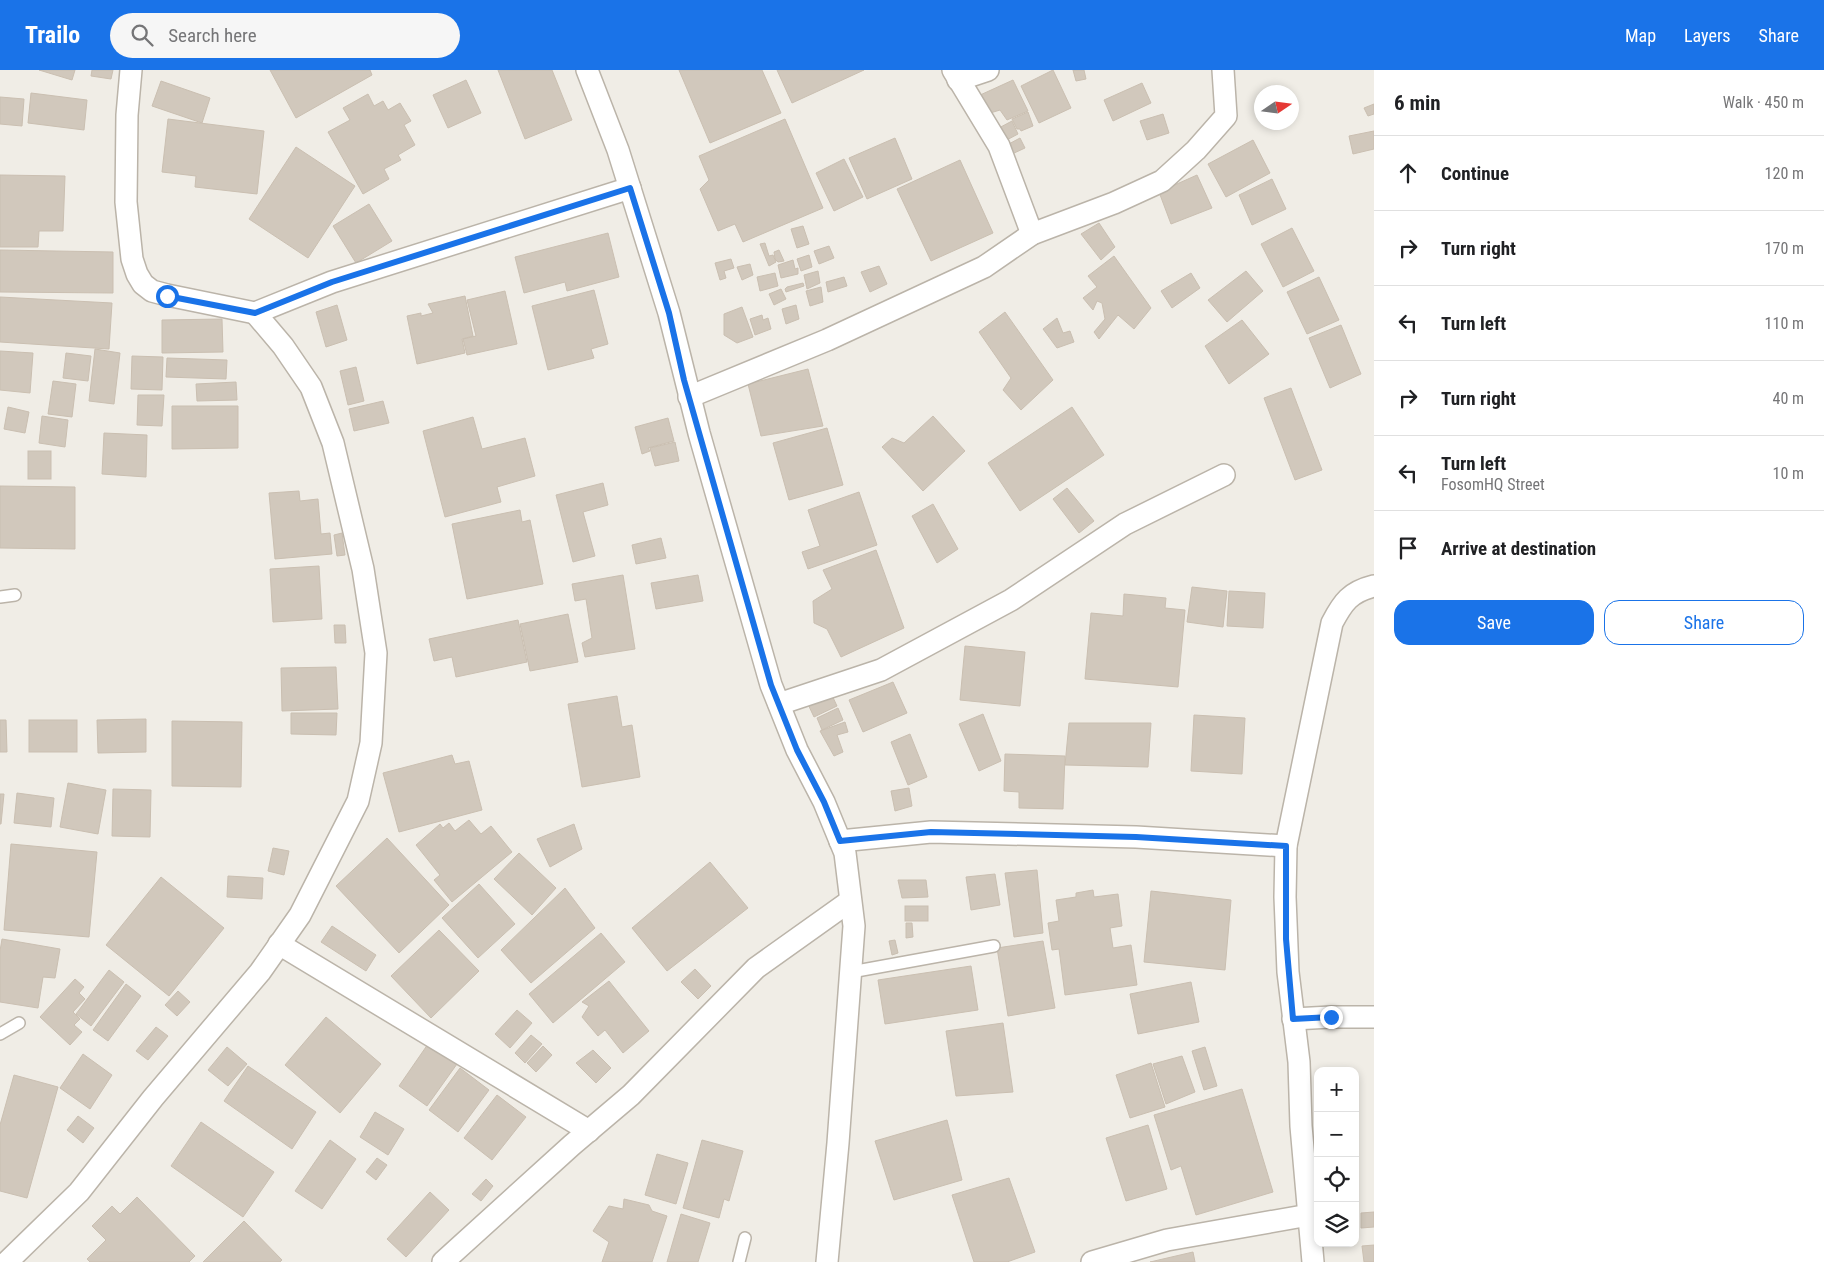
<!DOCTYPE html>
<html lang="en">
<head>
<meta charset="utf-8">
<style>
  :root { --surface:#fff; --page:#f6f6f6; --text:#202124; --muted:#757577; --line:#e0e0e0; --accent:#1a73e8 }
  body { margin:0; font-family:"Roboto Condensed",sans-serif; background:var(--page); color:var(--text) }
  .controls { position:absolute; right:15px; bottom:15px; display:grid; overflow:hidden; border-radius:10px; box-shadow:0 2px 8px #0003 }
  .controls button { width:45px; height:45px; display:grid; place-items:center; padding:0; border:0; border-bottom:1px solid var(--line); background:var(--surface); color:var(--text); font:25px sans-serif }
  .compass { position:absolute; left:1254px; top:15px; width:45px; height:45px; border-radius:50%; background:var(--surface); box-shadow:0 2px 8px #0003; rotate:77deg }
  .stop { position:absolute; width:15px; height:15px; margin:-11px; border:4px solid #1a73e8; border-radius:50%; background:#fff }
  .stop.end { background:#1a73e8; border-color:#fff; box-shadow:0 1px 5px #0008 }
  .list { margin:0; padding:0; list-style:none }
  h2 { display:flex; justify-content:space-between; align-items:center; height:65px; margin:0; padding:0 20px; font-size:21px }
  h2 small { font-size:16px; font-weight:400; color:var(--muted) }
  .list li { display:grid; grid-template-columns:32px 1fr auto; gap:15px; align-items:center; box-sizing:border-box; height:75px; padding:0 20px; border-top:1px solid var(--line) }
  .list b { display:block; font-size:19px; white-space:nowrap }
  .list p { margin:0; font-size:16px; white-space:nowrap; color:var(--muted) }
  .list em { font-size:16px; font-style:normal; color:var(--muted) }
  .actions { display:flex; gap:10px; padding:15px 20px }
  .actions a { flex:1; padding:11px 0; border:1px solid var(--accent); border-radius:15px; text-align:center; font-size:18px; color:var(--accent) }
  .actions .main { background:var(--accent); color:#fff }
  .icon { flex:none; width:28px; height:28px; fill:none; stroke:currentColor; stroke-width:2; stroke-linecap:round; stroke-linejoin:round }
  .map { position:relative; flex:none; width:1374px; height:1192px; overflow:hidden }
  header { display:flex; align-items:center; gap:30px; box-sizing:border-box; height:70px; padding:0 25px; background:var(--accent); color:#fff }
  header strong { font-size:24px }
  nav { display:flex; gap:28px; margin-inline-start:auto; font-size:18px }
  .search { width:350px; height:45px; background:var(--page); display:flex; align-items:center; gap:12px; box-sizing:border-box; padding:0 18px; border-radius:28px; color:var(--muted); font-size:19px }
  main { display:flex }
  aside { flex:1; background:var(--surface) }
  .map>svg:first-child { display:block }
  .building { fill:#d1c8bc; stroke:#cabfb1 }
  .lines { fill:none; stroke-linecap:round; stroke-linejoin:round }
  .lane-casing { stroke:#bbb4a9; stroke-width:14 }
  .street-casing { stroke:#bbb4a9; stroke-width:24 }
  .lane { stroke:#fff; stroke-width:11 }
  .street { stroke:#fff; stroke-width:21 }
  .route { stroke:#1a73e8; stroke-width:6 }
</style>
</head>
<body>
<header>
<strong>Trailo</strong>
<div class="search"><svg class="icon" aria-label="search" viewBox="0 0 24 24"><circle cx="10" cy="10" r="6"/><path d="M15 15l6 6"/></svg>Search here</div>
<nav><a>Map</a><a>Layers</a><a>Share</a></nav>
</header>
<main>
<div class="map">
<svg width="1374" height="1192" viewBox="0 0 1374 1192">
  <rect width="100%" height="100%" fill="#f0ede6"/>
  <g class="building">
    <polygon points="39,0 75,0 72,10"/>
    <polygon points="92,0 113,0 111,9 91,6"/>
    <polygon points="270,0 370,0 372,5 296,48"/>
    <polygon points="498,0 552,0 572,50 525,69"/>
    <polygon points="679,0 762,0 781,43 710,73"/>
    <polygon points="777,0 864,0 792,33"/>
    <polygon points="1053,0 1071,38 1039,53 1021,16"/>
    <polygon points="1073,0 1084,0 1086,9 1076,11"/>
    <polygon points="466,10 481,43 448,58 433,25"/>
    <polygon points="1013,10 1028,41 1007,50 1000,40 987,44 978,26"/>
    <polygon points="161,11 210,28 202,53 152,36"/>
    <polygon points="1142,13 1151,33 1113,51 1104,30"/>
    <polygon points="31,23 87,30 84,60 28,53"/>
    <polygon points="368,24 374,36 383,31 388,40 400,33 411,51 404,55 415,75 398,85 401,90 384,99 389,109 363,124 328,62 350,50 343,38"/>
    <polygon points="0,27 24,29 22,56 0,54"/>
    <polygon points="1374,34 1374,44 1368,46 1364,38"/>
    <polygon points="1028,42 1033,56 1021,61 1020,59 1017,59 1012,49"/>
    <polygon points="1163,44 1169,63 1147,70 1140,51"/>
    <polygon points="168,49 264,61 257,124 195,117 196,106 162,102"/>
    <polygon points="785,49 823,138 743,172 735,154 718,161 700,119 709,110 699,86"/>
    <polygon points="1012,51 1018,64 1003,72 997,59"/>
    <polygon points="1374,61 1374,79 1353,84 1349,66"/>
    <polygon points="895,68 912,109 867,129 849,88"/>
    <polygon points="1020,68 1025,78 1012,84 1007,75"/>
    <polygon points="1253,70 1270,103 1226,127 1208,94"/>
    <polygon points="296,77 355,116 308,188 249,149"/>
    <polygon points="844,89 863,127 834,141 816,103"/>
    <polygon points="960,90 993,163 931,191 897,119"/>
    <polygon points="0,105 65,106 63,161 39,161 38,177 0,177"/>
    <polygon points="1197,105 1212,138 1171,154 1159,122"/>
    <polygon points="1272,109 1286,139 1252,155 1239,125"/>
    <polygon points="369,134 392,171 356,193 333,156"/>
    <polygon points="1099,153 1115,177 1101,190 1081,164"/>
    <polygon points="803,156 809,174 797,178 791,159"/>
    <polygon points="1292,158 1314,201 1283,217 1261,174"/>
    <polygon points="608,163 619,207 567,221 565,212 524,223 515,187"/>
    <polygon points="765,173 769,186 773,185 776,192 769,196 760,174"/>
    <polygon points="829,176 834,188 819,194 814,181"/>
    <polygon points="0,180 113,182 113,223 0,222"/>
    <polygon points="779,180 784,191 778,192 775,189 774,182"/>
    <polygon points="809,185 812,197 801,201 797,189"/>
    <polygon points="1114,186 1151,238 1134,259 1118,245 1099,269 1094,262 1105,249 1102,233 1097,231 1093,240 1083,228 1097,217 1088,206"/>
    <polygon points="731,189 734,198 724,201 726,208 720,210 715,193"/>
    <polygon points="793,190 795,199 798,198 798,204 781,208 778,195"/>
    <polygon points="750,194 753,205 742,210 737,197"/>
    <polygon points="879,196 887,214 870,222 861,202"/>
    <polygon points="818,201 820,213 807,219 804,205"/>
    <polygon points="1246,201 1263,221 1227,252 1208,230"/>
    <polygon points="775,203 778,216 760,221 757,207"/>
    <polygon points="1191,203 1200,218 1172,238 1161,221"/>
    <polygon points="844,207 847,216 828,222 826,212"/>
    <polygon points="1319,207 1339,250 1307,264 1287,222"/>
    <polygon points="803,213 804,216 786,222 785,219 787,217"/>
    <polygon points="821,217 823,232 810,236 806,221"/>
    <polygon points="781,219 786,229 774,235 769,224"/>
    <polygon points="594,220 608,274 591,279 594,288 548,300 532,236"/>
    <polygon points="505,221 517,274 467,285 463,269 476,266 467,230"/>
    <polygon points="465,226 473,266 462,269 465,283 417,294 407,246 421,243 421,246 433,243 428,234"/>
    <polygon points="0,227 112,233 109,279 0,272"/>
    <polygon points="337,235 347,270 326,277 316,242"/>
    <polygon points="796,235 799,249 786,254 782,239"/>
    <polygon points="742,237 753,267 737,273 724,265 724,244"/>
    <polygon points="1005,242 1053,310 1021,340 1003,320 1011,308 979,262"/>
    <polygon points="762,245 763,250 768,248 771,259 755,265 750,249"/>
    <polygon points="1057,248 1063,263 1070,261 1074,272 1057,278 1043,259"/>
    <polygon points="222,249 223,282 162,283 162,250"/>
    <polygon points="1242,250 1269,284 1229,314 1205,276"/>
    <polygon points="1341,255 1361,304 1330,318 1309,268"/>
    <polygon points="95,279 120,283 114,334 89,331"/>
    <polygon points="0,281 33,283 30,323 0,320"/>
    <polygon points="66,283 91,286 88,311 63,308"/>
    <polygon points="132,286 163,287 162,320 131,319"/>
    <polygon points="167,288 227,290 226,309 166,307"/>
    <polygon points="356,297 364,331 348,335 340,301"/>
    <polygon points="808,299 823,356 761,366 748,314"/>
    <polygon points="53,311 76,314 72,347 48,344"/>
    <polygon points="236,312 237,330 197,331 196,314"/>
    <polygon points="1291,318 1322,400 1295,410 1264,328"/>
    <polygon points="138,325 164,325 162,356 137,355"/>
    <polygon points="383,331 389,353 354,361 349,339"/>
    <polygon points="172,336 238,336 238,378 172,379"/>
    <polygon points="8,337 29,342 25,363 4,359"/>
    <polygon points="1072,337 1104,385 1020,441 988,393"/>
    <polygon points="42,346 68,350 65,377 39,373"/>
    <polygon points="933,346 965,381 923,421 882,377 892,368 904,373"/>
    <polygon points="473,347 482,379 525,368 535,406 497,417 501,432 445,447 423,361"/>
    <polygon points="668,348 674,371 648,378 650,381 642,384 635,357"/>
    <polygon points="827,358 843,415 789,430 773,373"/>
    <polygon points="104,363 147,365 146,407 102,404"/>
    <polygon points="675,372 679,391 655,396 650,378"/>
    <rect x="28" y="381" width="23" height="28"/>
    <polygon points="603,413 608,435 583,442 595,486 573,492 556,425"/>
    <polygon points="0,416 75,417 75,479 0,478"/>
    <polygon points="1067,418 1094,451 1079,463 1053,429"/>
    <polygon points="299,421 300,431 318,429 321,464 330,463 332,484 275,489 269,423"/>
    <polygon points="859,422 877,475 808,499 802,482 820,476 808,440"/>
    <polygon points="933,434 958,479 937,493 912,446"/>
    <polygon points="520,440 522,452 530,450 543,514 467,529 452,454"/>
    <polygon points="342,463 345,485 337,486 334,465"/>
    <polygon points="661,468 666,488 636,494 632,475"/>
    <polygon points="876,480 904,558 841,587 827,559 814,553 813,531 832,519 823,500"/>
    <polygon points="319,496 322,549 273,552 270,499"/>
    <polygon points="623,505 635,579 585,587 582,573 592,568 586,529 575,531 572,514"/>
    <polygon points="698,505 703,531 656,539 651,513"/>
    <polygon points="1192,517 1227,521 1223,557 1187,552"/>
    <polygon points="1229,521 1265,523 1263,558 1227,556"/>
    <polygon points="1124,524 1166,528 1165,538 1185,540 1178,617 1085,609 1091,543 1123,546"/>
    <polygon points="568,544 578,592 530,601 520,554"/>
    <polygon points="518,550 527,592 456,607 452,587 434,591 429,569"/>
    <polygon points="334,555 345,555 346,573 335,573"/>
    <polygon points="965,576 1025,582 1020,636 960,630"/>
    <polygon points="336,597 338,639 282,641 281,598"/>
    <polygon points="893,612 907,643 863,662 849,630"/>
    <polygon points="829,619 837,636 814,647 806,630"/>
    <polygon points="617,626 622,657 632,655 640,707 582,717 568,634"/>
    <polygon points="838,638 843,650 822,660 817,648"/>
    <polygon points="291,643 337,643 336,665 291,664"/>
    <polygon points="983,644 1001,691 979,701 959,654"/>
    <polygon points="1194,645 1245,648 1242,704 1191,701"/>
    <polygon points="146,649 146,682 98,683 97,650"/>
    <polygon points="0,650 6,650 7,682 0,682"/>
    <rect x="29" y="650" width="48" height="32"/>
    <polygon points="172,651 242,652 241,717 172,716"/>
    <polygon points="845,652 848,662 837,665 843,682 834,686 820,661"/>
    <polygon points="1069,653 1151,653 1148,697 1065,695"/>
    <polygon points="910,664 927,707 908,715 891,672"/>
    <polygon points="1005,684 1065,686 1063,739 1019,738 1019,722 1004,721"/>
    <polygon points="452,685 455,694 469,691 482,740 399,762 383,703"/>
    <polygon points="68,713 106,720 98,764 60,757"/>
    <polygon points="909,718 912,736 895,741 891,721"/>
    <polygon points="113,719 151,720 150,767 112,766"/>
    <polygon points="17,723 54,728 51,757 14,753"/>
    <polygon points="0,724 4,724 1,754 0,754"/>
    <polygon points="469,750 481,764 491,756 512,782 452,832 434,810 440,805 416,775 440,754 443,758 449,753 455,761"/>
    <polygon points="574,754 582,779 550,797 537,769"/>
    <polygon points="387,768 449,835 399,883 336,816"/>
    <polygon points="11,774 97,782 89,867 4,860"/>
    <polygon points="273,778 289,781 284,805 268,801"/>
    <polygon points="519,783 556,818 532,845 494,809"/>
    <polygon points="710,792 748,838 667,901 632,858"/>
    <polygon points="1037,800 1043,863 1014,867 1005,803"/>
    <polygon points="995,804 1000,835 971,840 966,807"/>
    <polygon points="228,806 263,808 262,829 227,827"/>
    <polygon points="161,807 224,858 169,926 106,875"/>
    <polygon points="898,810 926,810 928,827 902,828"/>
    <polygon points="479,814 515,854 478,888 442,848"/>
    <polygon points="565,818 595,858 531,913 501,880"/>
    <polygon points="1093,820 1094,827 1118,824 1122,856 1110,858 1113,878 1131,875 1137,915 1065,925 1059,879 1052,880 1048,853 1059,851 1056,830 1076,827 1076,823"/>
    <polygon points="1151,821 1231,830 1225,900 1144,892"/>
    <rect x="905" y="836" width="23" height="15"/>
    <polygon points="906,853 912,853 913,867 906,868"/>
    <polygon points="332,856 376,885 366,901 321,872"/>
    <polygon points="439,860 479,901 431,948 391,906"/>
    <polygon points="601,863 625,892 553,953 529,924"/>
    <polygon points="2,869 60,879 55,908 43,907 38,938 0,932 0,881"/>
    <polygon points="895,870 898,883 892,885 889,871"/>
    <polygon points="1043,871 1055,938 1008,946 997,878"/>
    <polygon points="971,896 978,940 885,954 878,910"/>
    <polygon points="695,899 711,916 698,929 681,912"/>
    <polygon points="109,900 124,912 91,956 76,944"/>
    <polygon points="75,909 84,917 79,923 85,929 73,942 80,949 74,955 82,962 70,975 40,947"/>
    <polygon points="609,911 649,961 623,983 605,960 598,966 582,947 589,936 582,932"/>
    <polygon points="1191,912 1199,952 1138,964 1130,924"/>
    <polygon points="126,914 141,926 108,971 93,960"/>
    <polygon points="178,921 190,932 177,946 165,935"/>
    <polygon points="517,940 532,953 510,978 495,964"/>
    <polygon points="326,947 381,994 340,1043 285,995"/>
    <polygon points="1003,953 1013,1022 956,1026 946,961"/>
    <polygon points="156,957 168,966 148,990 136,981"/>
    <polygon points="531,965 542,974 525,993 515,983"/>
    <polygon points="428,974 457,994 427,1036 399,1016"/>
    <polygon points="543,976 552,985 536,1002 527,993"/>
    <polygon points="227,977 247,994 228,1016 208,1000"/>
    <polygon points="1205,977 1217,1016 1204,1020 1192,981"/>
    <polygon points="593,980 611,998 596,1013 576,993"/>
    <polygon points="83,984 112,1005 90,1039 60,1018"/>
    <polygon points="1182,986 1195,1022 1166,1034 1153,994"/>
    <polygon points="1151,993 1165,1037 1130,1048 1116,1005"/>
    <polygon points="248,996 316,1042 292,1079 224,1031"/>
    <polygon points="460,998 489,1020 458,1062 429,1040"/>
    <polygon points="14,1005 58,1017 27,1128 0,1121 0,1055"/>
    <polygon points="1242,1019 1273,1122 1196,1145 1181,1096 1171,1100 1154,1045"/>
    <polygon points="497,1025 526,1047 492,1090 464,1068"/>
    <polygon points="375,1042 404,1059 388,1085 360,1067"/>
    <polygon points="78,1046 94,1058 83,1073 67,1060"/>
    <polygon points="947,1050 962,1110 894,1130 875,1071"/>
    <polygon points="201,1052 274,1102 243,1147 171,1096"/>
    <polygon points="1148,1055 1167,1119 1126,1131 1106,1068"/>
    <polygon points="330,1070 356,1089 322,1139 295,1121"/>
    <polygon points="702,1070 743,1081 729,1131 724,1129 719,1148 683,1138"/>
    <polygon points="657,1084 688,1093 676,1134 645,1125"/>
    <polygon points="377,1088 387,1095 376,1110 366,1102"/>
    <polygon points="1009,1108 1035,1182 1007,1192 974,1192 952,1125"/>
    <polygon points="486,1109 493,1116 481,1131 472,1124"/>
    <polygon points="430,1122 449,1140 406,1187 387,1169"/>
    <polygon points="137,1127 195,1186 189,1192 90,1192 87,1189 106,1170 92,1156 112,1136 120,1144"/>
    <polygon points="624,1129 649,1135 652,1141 667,1146 652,1192 602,1192 609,1172 593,1161 609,1136 623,1139"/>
    <polygon points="1374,1142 1374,1157 1361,1158 1361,1143"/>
    <polygon points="681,1144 710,1153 698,1192 667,1192"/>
    <polygon points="244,1151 282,1190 280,1192 203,1192"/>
    <polygon points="1374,1175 1374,1192 1364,1192 1362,1176"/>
    <polygon points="1193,1182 1195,1192 1150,1192"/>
  </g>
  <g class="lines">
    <g class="lane-casing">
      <g id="lane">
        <polyline points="0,527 15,525"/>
        <polyline points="851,902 994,876"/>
        <polyline points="0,964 19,953"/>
        <polyline points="739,1192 745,1168"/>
      </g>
    </g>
    <g class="street-casing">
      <g id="street">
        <polyline points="131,0 127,45 126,132 132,189 137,204 143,214 152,221 167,225 255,243 332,212 630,118"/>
        <polyline points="587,0 618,80 669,243 699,363 771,615 797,680 824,732 845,783 854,856 838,1073 827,1192"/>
        <polyline points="953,0 999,76 1032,164"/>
        <polyline points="958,10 988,0"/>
        <polyline points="689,327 827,270 984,197 1032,164 1114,133 1162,111 1196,80 1226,46 1223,0"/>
        <polyline points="779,634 881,600 1011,530 1125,454 1224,405"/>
        <polyline points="840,771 931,762 1136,767 1286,776"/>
        <polyline points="279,874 589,1061"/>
        <polyline points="1293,949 1331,947 1374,947"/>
        <polyline points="7,1192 79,1122 153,1028 260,902 300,845 358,731 371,673 376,583 363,499 333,373 311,317 283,276 255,243"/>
        <polyline points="443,1192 572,1075 631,1025 756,898 850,831"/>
        <polyline points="1092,1192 1167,1170 1309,1145"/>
        <path d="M1313,1192L1301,1056L1299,992L1288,902L1285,827L1286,776L1332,553C1343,532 1350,522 1374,516"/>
      </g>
    </g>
    <use href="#lane" class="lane"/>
    <use href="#street" class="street"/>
  </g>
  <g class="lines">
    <polyline class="route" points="167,226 255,243 332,212 630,118 669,243 684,310 771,615 797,680 824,732 840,771 931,762 1136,767 1286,776 1286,869 1293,949 1331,947"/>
  </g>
</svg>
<div class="controls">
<button>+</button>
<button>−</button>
<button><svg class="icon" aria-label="locate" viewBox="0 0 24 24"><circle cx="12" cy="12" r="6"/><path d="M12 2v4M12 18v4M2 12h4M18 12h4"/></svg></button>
<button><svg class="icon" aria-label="layers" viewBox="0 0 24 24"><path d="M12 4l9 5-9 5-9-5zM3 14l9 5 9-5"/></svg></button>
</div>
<svg class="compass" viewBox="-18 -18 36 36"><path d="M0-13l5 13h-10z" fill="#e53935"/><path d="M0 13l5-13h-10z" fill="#757577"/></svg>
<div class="stop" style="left:167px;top:226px"></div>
<div class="stop end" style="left:1331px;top:947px"></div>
</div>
<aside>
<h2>6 min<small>Walk · 450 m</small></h2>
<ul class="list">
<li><svg class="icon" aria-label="ahead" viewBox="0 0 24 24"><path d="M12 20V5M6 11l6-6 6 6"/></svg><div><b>Continue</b></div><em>120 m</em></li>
<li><svg class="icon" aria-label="right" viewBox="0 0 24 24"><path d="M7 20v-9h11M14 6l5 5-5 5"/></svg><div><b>Turn right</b></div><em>170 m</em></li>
<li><svg class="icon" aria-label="left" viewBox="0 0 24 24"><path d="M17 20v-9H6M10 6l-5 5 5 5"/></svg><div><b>Turn left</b></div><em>110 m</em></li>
<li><svg class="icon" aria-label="right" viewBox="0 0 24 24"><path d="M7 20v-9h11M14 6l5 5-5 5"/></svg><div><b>Turn right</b></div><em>40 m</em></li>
<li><svg class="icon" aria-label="left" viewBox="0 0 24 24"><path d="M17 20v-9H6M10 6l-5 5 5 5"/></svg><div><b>Turn left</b><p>FosomHQ Street</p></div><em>10 m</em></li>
<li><svg class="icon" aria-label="arrive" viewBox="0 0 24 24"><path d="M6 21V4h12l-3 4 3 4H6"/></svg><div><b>Arrive at destination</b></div></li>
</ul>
<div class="actions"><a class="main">Save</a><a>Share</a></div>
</aside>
</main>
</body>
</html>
